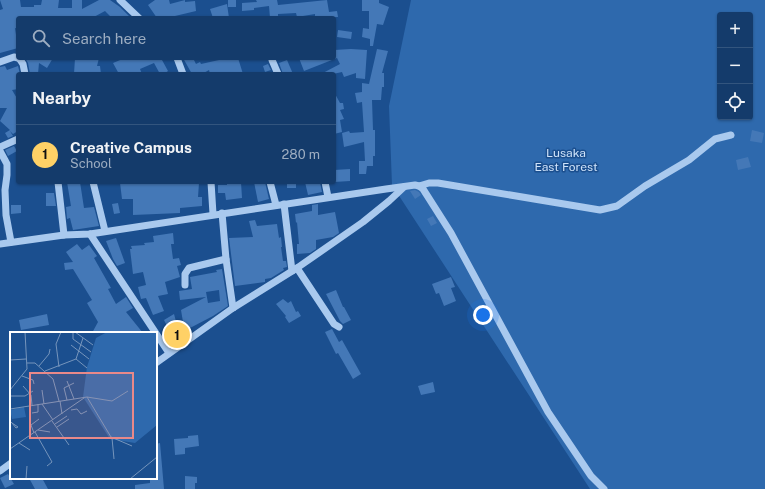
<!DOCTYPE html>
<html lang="en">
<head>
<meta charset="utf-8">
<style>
  :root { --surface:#143b6b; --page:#214673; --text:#f1f3f6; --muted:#9dadc1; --line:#33557e; --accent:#ffd166 }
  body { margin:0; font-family:"Public Sans",sans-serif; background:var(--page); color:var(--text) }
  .controls { position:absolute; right:12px; top:12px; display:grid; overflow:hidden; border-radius:4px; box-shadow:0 1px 3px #0004 }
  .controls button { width:36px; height:36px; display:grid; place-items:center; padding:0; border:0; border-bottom:1px solid var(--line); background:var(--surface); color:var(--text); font:20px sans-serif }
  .you { position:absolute; left:483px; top:315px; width:14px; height:14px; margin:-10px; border:3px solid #fff; border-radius:50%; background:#1a73e8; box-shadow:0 0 0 6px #1a73e833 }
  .badge { display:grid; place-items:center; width:26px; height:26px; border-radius:50%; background:var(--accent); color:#111; font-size:13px; font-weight:700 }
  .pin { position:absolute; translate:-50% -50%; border:2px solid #fff; box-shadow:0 1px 4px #0006 }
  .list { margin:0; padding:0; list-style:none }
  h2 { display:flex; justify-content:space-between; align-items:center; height:52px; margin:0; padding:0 16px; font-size:17px }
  h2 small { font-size:13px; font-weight:400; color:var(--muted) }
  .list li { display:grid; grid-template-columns:26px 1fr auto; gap:12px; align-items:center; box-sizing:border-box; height:60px; padding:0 16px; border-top:1px solid var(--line) }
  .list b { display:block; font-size:15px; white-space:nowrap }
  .list p { margin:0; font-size:13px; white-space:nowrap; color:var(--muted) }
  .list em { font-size:13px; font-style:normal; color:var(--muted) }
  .icon { flex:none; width:22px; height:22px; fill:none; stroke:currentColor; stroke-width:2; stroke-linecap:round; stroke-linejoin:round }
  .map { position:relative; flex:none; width:765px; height:489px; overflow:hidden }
  .search { position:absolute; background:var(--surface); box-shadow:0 1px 3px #0004; left:16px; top:16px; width:320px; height:44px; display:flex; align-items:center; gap:10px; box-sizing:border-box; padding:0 14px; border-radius:4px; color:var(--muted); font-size:15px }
  .panel { position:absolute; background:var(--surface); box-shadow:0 1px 3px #0004; left:16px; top:72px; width:320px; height:112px; border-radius:4px }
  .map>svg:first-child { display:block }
  .green { fill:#2e69ad; fill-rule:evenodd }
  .building { fill:#4478b7; fill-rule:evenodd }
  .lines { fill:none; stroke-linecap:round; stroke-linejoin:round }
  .minor { stroke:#a9c9ee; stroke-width:7 }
  .labels { text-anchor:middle; stroke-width:3; stroke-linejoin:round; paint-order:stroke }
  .park-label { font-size:12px; fill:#cfe3fa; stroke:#1b4f8f }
  .inset-road { fill:none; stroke:#7695bc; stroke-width:1 }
  .view { fill:#e88989; fill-opacity:0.15; stroke:#e88989; stroke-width:2 }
  .inset-edge { fill:none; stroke:#fff; stroke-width:2 }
</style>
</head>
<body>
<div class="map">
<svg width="765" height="489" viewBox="0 0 765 489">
  <rect width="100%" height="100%" fill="#1b4f8f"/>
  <path class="green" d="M411,0H765V489H590L392,185L389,106ZM720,15H750V117H720Z"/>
  <g class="building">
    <polygon points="0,0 20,0 21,7 34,7 34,5 41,5 42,0 59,0 58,8 72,8 72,0 82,0 82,9 99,0 110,0 120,7 131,18 112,18 105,11 92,18 47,18 47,17 29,16 29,18 18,18 18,29 15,28 18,48 0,53 0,10 3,9"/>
    <polygon points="155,0 169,0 170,4 185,0 185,2 195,1 196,11 175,16 175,18 157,18 148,5"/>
    <rect x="228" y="0" width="8" height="7"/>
    <polygon points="256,0 277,0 278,5 327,0 329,12 337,11 338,17 315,18 315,14 297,17 296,13 278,14 278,18 270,18 269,6 254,8 254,10 242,11 242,3 257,2"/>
    <polygon points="362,0 379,0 379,3 389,7 383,25 377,24 373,46 370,46 370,39 362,37 363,28 369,29 369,11 362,11"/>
    <polygon points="227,4 229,18 213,18 210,9"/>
    <polygon points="338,30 352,32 351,39 337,37"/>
    <polygon points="351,49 367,50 365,79 356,78 356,73 344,77 342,72 333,74 321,74 340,64 337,58 304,71 299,58 334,58 334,50"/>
    <polygon points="377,49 388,51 382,73 384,73 384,87 382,87 381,100 372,100 373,130 375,130 375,156 373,156 373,166 367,166 366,174 359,174 359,161 365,161 364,142 344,147 342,133 349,131 350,133 364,132 362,102 357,103 355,93 362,92 362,83 369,84"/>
    <polygon points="25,58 53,58 47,68 39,63 38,74 30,74 28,63"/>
    <polygon points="75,58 99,58 97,66 100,66 101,74 74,74"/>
    <polygon points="125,58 167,58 162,60 168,71 164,74 160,74 154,63 140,69 142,74 119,74 113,63"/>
    <polygon points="183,58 193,58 196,64 200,62 201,64 219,60 218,58 238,58 243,74 210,74 209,70 202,74 192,74"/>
    <polygon points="287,60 293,74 283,74 279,63"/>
    <polygon points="268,64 271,70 265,72 263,66"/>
    <polygon points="5,66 7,70 18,66 20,74 18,74 18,89 12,90 18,100 18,131 13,134 10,131 13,136 8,138 5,133 10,130 0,121 7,108 0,108 0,67"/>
    <polygon points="334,92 340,103 343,103 344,109 340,110 344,119 340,120 342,132 334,134"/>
    <polygon points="752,130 764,133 762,143 750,141"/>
    <polygon points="14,146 17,151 8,156 5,150"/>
    <polygon points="748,157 751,167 738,170 736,160"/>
    <polygon points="350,169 350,181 334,182 334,170"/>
    <polygon points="67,182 80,182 84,208 94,207 99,226 73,230 70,218 67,219 66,207 71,206"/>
    <polygon points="128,182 199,183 198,197 202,197 202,206 180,208 180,213 133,215 133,199 122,199 120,183"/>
    <polygon points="227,182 241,182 242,198 226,200 225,193 218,193 218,185 227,185"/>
    <polygon points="254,182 265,182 269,199 258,202"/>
    <rect x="287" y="182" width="9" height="6"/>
    <polygon points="305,182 320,182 322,192 308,195"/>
    <polygon points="415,190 419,192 421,195 415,199 410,191"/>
    <polygon points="46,193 54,193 56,206 46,206"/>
    <polygon points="118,203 120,213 114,214 112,204"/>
    <polygon points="318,204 318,215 335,212 339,233 333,237 316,240 316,249 310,253 297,254 297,244 299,244 297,222 296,223 295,214 312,211 312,205"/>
    <polygon points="11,205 21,205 21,213 11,214"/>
    <polygon points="433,216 437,223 431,226 427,219"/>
    <polygon points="255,220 257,226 277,224 279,238 281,237 282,247 281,247 283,261 286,261 287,267 283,268 284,270 271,278 265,279 265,282 235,286 229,238 253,237 249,221"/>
    <polygon points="173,233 174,244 171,244 173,259 179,258 181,265 177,266 180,277 165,282 168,294 158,296 164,311 153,315 146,298 141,299 138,287 146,285 143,272 133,274 130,249 132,249 131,246 145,245 144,243 154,242 153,236"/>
    <polygon points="116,238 125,263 117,266 113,259 106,241"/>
    <polygon points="77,244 82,250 89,245 97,256 94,258 111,288 108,289 116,304 126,297 133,308 126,312 143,333 92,333 98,322 87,303 92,300 73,269 65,270 64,263 73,262 66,252"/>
    <path d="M222,269L228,306L213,316L190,328L192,331L175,343L168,334L170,332L164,320L174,314L178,329L184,328L181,310L206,297L180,300L179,291L192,289L190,277L217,272L216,270ZM219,290L220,301L208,303L206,292Z"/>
    <polygon points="451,277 455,287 451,288 456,301 444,306 439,293 436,294 432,284"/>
    <polygon points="336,290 343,307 344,307 351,320 343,324 340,321 326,294"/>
    <polygon points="283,299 288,303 291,301 296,312 298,311 301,316 289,323 285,317 286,316 276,304"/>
    <polygon points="47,314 49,325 21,330 19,320"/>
    <polygon points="332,329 339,342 342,340 361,374 353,379 338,353 336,354 325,332"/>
    <polygon points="433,382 435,392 421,395 418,386"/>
    <polygon points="198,435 199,446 185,448 185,454 175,455 174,439 188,438 188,436"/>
    <polygon points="160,443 164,489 135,489 135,485 150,483 150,478 156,478 156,444"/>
    <polygon points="8,474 14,484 5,488 0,478"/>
    <polygon points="185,476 197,477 197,483 195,483 195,489 185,489"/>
    <polygon points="29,478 42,478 48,489 35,489"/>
  </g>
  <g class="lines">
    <g class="minor">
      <polyline points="120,0 139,18"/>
      <polyline points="19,58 23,64 25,74"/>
      <polyline points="177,58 183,74"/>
      <polyline points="272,60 278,74"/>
      <polyline points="0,62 14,57 18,58"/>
      <polyline points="0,147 18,139"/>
      <polyline points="0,151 7,164 7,175 5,190 6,215 11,242"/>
      <polyline points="58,182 64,235"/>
      <polyline points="93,182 105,231"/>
      <polyline points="211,182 213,214"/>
      <polyline points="270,182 276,205"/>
      <polyline points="325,182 328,197"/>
      <polyline points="419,186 429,183 438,183 600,210 617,206 645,186 689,160 715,139 731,135"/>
      <polyline points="284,204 292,271"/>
      <polyline points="222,213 226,259 233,308"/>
      <polyline points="90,234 169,353"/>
      <polyline points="0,244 64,235 90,234 386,189 415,185 419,186 423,189 451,233 548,412 591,476 604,489"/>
      <polyline points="297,268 334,324 339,327"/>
      <polyline points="185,285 185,274 189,268 226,259"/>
      <polyline points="156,363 233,308 297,268 363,222 389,201 404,187"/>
      <polyline points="0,471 11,463"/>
    </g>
  </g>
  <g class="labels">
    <g class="park-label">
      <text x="566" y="157">Lusaka<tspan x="566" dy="14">East Forest</tspan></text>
    </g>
  </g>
  <g transform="translate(10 332)">
    <rect width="147" height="147" fill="#1b4f8f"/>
    <path d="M97,0H147V93L125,111L100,107L73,65L77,35L86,6ZM14,75L16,85L2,87L0,78Z" fill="#2e69ad"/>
    <path class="inset-road" d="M63,0V7L81,20M65,0L83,13M61,13L79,27M66,27L77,36M0,28L16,27M17,31H25L43,47L49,69M29,34L39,22L40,17M49,35L46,12L51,0M35,39L66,27L73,6M12,44L23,48L24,52M57,49L64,67M13,54L21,63L22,73M0,58L17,37L15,0M32,58L34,72M0,64H15L23,59M77,65L102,69L118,59M57,68L54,56L64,51M50,69L52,82M32,72L43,88M0,77L77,65L101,105L122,114M61,78L67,77L71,82L77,79M22,81L28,80V72M0,89L2,91L6,96L8,95L2,91M42,89L59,113M45,92L57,84M47,95L59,87M28,98L40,100M25,100L42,130L37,134M24,101L21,93L29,87M102,106L104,127M9,111L20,118M0,117L74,66M16,147L17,134M120,147L147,125"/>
    <path class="view" d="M20,41H123V106H20Z"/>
    <rect width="147" height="147" class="inset-edge"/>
  </g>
</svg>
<div class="controls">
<button>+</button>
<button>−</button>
<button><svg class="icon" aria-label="locate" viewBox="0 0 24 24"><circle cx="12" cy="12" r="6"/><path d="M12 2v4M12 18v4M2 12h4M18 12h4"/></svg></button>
</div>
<div class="you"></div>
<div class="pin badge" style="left:177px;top:335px">1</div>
<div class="search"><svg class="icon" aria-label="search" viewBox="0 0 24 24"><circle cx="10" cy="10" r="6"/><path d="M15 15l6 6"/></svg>Search here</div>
<section class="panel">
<h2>Nearby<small></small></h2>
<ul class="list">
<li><span class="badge">1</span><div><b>Creative Campus</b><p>School</p></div><em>280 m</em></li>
</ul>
</section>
</div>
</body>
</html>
